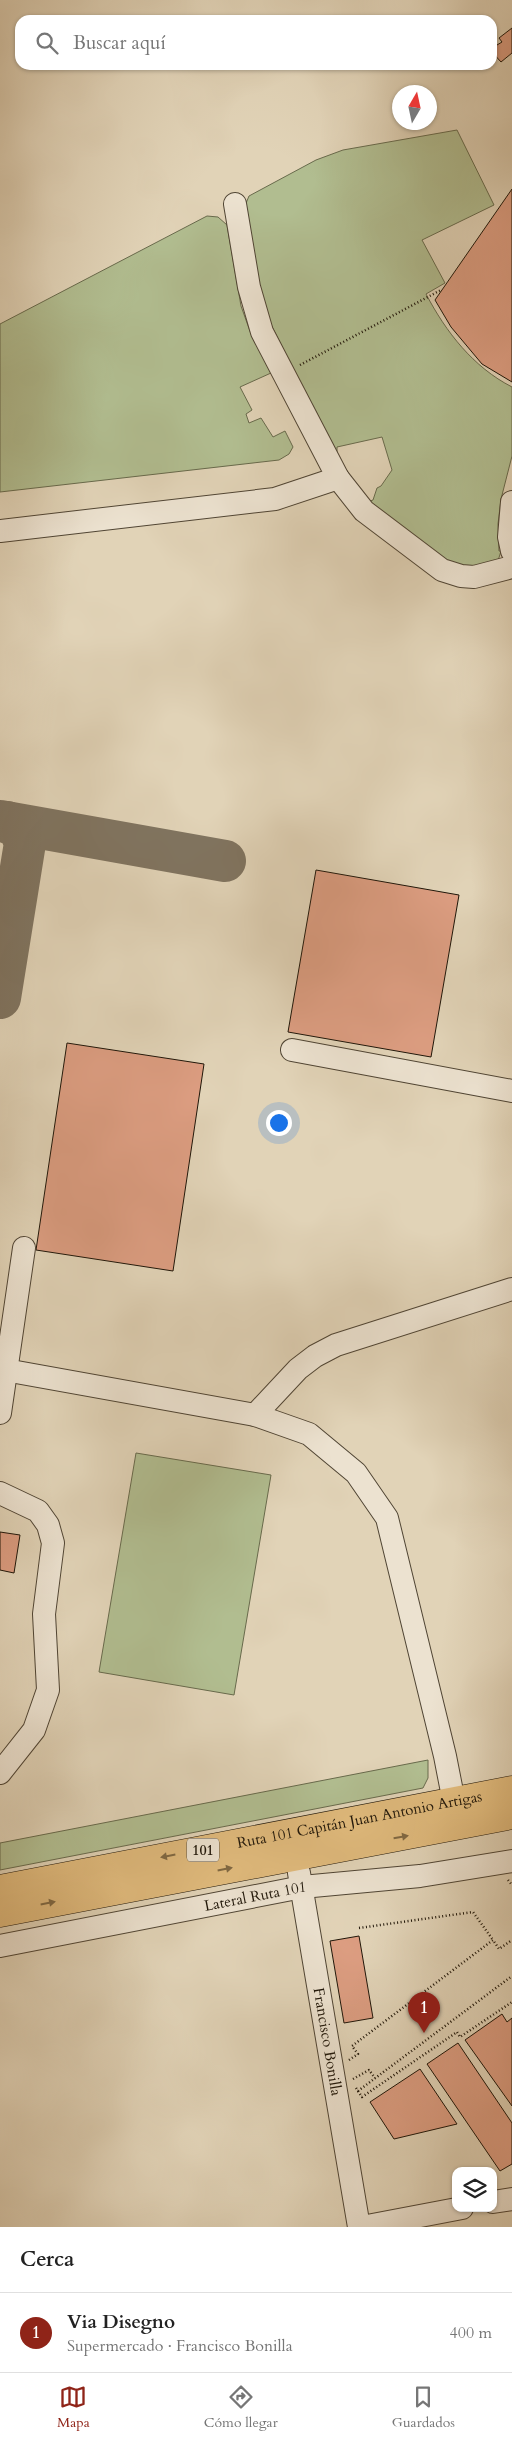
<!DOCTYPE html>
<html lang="es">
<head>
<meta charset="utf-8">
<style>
  :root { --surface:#fff; --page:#f2f2f2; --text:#222; --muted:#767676; --line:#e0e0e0; --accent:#8f2418 }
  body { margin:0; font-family:Cardo,serif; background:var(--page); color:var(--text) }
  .controls { position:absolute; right:15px; bottom:15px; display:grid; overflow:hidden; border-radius:10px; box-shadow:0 1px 4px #0004 }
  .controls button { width:45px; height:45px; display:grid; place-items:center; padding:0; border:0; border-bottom:1px solid var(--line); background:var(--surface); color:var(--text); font:25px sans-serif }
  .compass { position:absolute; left:392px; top:85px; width:45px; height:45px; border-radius:50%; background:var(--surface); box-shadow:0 1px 4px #0004; rotate:9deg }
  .you { position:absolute; left:278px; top:1122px; width:18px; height:18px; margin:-12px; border:4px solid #fff; border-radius:50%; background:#1a73e8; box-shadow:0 0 0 8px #1a73e833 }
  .badge { display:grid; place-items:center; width:32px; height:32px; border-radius:50%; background:var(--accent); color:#fff; font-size:16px; font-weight:700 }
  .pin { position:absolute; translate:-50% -41px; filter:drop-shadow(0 1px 2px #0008) }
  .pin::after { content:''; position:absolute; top:26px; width:18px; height:15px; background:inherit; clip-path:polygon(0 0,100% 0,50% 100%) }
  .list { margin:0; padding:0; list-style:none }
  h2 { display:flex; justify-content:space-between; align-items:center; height:65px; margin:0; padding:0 20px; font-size:21px }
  h2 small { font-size:16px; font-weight:400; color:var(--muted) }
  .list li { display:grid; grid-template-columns:32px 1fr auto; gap:15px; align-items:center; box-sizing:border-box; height:80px; padding:0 20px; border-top:1px solid var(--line) }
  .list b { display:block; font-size:19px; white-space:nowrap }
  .list p { margin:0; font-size:16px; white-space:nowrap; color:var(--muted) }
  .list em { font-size:16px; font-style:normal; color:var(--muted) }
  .icon { flex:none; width:28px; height:28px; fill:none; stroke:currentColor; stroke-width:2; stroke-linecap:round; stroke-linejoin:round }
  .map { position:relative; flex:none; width:512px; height:2227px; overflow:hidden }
  .search { position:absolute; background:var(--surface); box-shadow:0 1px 4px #0004; left:15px; right:15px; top:15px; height:55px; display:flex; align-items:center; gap:12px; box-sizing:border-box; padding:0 18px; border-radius:15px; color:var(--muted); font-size:19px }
  .sheet { height:145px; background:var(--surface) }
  nav { display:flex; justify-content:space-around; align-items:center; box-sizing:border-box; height:70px; border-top:1px solid var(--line); background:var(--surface); font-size:14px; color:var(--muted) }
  nav a { display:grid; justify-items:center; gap:2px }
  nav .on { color:var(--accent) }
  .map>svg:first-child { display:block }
  .green { fill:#b1bd90; stroke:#686a4c }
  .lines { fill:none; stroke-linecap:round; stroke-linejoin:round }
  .taxiway { stroke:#807460; stroke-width:42 }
  .building { fill:#dc9d81; stroke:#1f1609 }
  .minor-casing { stroke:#504534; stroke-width:24 }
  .highway-casing { stroke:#1f1609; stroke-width:29 }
  .path { stroke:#1f1609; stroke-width:2.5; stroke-dasharray:1 2.5; stroke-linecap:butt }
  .minor { stroke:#ece2d0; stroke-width:22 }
  .highway { stroke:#e0ba7c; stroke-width:28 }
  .oneway { fill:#806842 }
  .labels { text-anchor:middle; stroke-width:4; stroke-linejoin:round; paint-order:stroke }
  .shield { fill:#ece2d0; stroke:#5c5345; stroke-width:1 }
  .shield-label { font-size:14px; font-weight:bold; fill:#1f1609 }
  .street-label { font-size:15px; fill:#1f1609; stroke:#ece2d0 }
</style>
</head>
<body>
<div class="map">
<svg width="512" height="2227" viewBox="0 0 512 2227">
  <rect width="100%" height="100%" fill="#e1d3b7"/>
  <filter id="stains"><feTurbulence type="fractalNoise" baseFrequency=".004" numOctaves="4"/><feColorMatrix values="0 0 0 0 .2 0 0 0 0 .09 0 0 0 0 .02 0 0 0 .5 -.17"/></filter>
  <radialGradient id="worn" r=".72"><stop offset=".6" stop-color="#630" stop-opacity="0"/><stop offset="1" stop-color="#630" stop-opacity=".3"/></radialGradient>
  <g class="green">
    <path d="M457,130L494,205L422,240L445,283L426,294C446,332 473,367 512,387V456L501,499L498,524L499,551H501L498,561L470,569L453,566L365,503L373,500L377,488L381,486L392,470L382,437L337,447V452L334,453L262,306L244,208L249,196L316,160L343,150Z"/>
    <polygon points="207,216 218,217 227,225 241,306 251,334 271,373 240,387 252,410 246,414 249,423 261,418 273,437 285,431 293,447 289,454 279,460 0,492 0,324"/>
    <polygon points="136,1453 271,1475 234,1695 99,1672"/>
    <polygon points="428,1760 428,1778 423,1788 0,1870 0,1843"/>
  </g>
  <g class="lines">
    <g class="taxiway">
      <polyline points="0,821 225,861"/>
      <polyline points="0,998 25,843 19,828 7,822"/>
    </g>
  </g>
  <g class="building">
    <polygon points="512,28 512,53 501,62 492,52 492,48 502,42 499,38"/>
    <polygon points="512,189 512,382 482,364 451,327 435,300"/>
    <polygon points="316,870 459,895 431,1057 288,1032"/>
    <polygon points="67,1043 204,1064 173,1271 36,1250"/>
    <polygon points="0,1532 20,1535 14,1573 0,1570"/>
    <polygon points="359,1936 373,2018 344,2023 330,1941"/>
    <polygon points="502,2014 507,2022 512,2018 512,2106 465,2040"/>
    <polygon points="458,2043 512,2123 512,2164 500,2171 427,2064"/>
    <polygon points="420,2069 457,2124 394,2139 370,2102"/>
  </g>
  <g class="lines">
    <g class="minor-casing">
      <g id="minor">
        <polyline points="338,478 364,511 442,570 461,576 474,577 512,567"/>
        <polyline points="512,502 509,537 512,551"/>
        <polyline points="0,531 275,499 338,478 262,332 249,287 235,204"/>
        <polyline points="292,1050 512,1091"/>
        <polyline points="0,1369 255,1415 309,1434 356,1473 387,1518 445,1756 454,1802"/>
        <polyline points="0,1413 24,1248"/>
        <polyline points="255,1415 298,1369 315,1356 336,1345 512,1289"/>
        <polyline points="0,1493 38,1511 48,1525 53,1543 44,1614 48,1690 34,1730 0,1773"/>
        <path id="s1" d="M299,1873L359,2227"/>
        <path id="s2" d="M0,1946L302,1887L420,1876L512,1861"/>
        <polyline points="493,2202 512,2199"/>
        <polyline points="362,2227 462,2208"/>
      </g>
    </g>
    <g class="highway-casing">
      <g id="highway">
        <path id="s3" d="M0,1889L512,1790"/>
        <polyline points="0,1913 512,1815"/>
      </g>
    </g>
    <g class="path">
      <polyline points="300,365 441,290"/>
      <polyline points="508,1880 512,1885"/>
      <polyline points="359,1928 473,1912 493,1940"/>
      <polyline points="349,2060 358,2054 352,2046 493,1940 499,1949 512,1940"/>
      <polyline points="353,2079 369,2070 375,2078"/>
      <polyline points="356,2088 358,2091 512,1976"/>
      <polyline points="358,2091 362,2097 457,2032 460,2037 512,2002"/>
    </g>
    <use href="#minor" class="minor"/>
    <use href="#highway" class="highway"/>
  </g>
  <defs><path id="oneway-solid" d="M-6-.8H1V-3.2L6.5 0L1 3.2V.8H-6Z" transform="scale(1.25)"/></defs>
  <g class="oneway">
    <use href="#oneway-solid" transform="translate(401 1837) rotate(-10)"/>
    <use href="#oneway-solid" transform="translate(168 1856) rotate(169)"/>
    <use href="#oneway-solid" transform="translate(225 1869) rotate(-11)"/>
    <use href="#oneway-solid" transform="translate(48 1903) rotate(-11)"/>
  </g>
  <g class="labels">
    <rect class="shield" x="187" y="1838.5" width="32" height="23" rx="4"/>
    <g class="shield-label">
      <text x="203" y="1855">101</text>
    </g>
    <g class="street-label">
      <text dy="5" stroke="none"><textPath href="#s3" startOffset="366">Ruta 101 Capitán Juan Antonio Artigas</textPath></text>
      <text dy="5" stroke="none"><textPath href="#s2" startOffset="260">Lateral Ruta 101</textPath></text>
      <text dy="5" stroke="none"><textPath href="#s1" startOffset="171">Francisco Bonilla</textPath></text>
    </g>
  </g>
  <rect width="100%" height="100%" filter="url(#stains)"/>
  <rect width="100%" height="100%" fill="url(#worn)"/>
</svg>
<div class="controls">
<button><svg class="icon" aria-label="layers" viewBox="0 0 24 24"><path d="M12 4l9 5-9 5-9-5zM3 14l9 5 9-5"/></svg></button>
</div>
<svg class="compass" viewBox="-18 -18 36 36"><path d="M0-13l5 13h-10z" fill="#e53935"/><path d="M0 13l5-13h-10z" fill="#767676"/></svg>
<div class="you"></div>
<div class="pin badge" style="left:424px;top:2033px">1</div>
<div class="search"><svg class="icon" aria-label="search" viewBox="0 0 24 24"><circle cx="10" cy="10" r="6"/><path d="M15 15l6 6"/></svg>Buscar aquí</div>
</div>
<section class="sheet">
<h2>Cerca<small></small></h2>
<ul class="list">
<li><span class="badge">1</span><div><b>Via Disegno</b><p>Supermercado · Francisco Bonilla</p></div><em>400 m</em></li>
</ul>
</section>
<nav>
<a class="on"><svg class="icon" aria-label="map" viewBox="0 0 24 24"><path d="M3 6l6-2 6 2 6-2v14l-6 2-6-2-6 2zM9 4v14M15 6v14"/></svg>Mapa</a>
<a><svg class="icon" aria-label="directions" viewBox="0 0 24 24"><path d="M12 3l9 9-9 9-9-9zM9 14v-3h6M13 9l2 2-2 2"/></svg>Cómo llegar</a>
<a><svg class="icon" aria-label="saved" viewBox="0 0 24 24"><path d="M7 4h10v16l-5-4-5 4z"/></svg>Guardados</a>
</nav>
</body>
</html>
